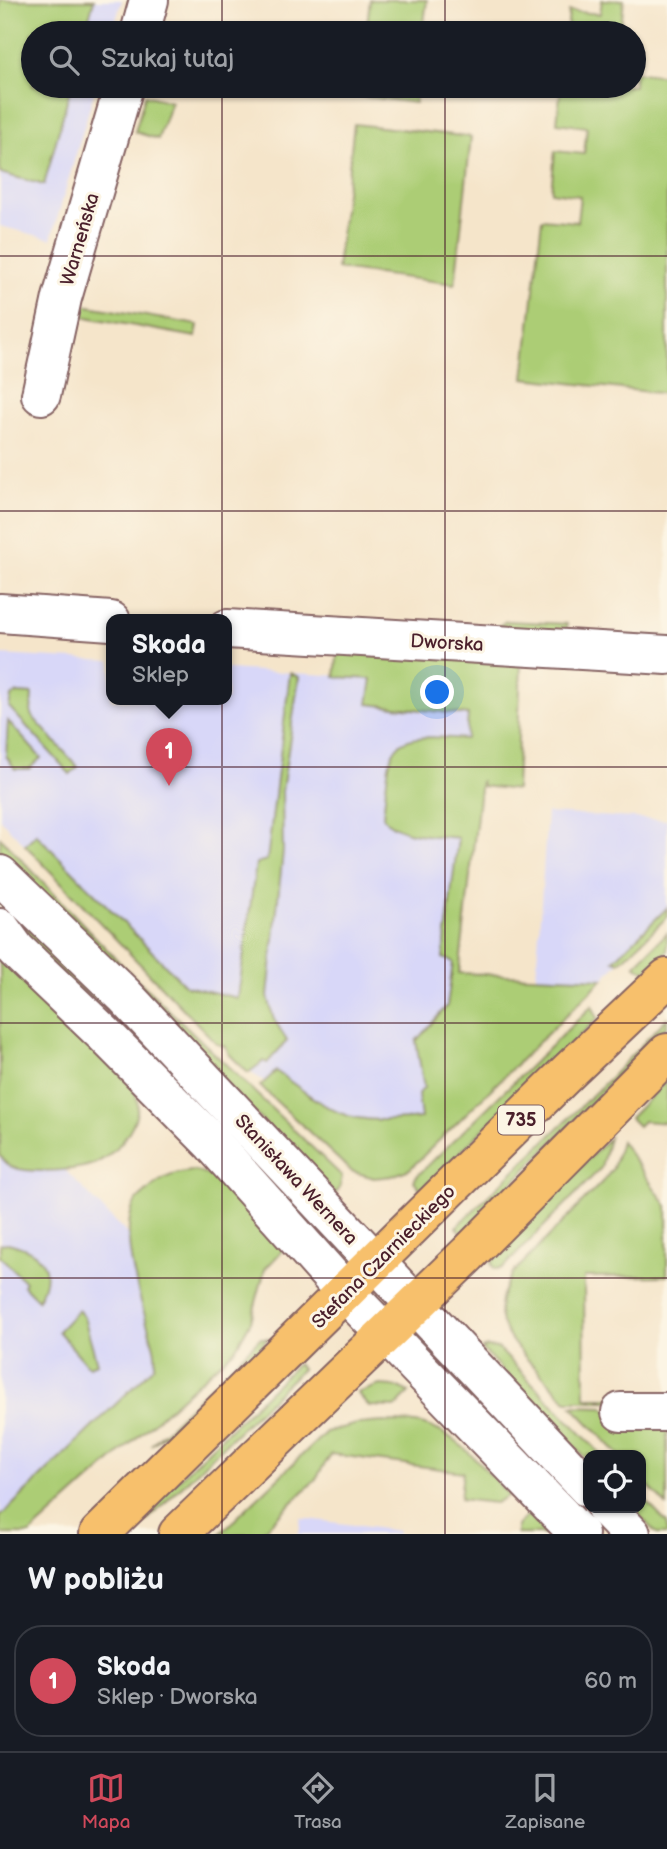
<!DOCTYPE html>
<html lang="pl">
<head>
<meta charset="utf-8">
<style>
  :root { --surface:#171b24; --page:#242831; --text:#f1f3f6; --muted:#9ea1a6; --line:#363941; --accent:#d1495b }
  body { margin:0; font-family:"Balsamiq Sans",sans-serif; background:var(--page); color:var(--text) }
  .controls { position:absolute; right:21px; bottom:21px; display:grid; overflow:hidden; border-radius:14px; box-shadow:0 2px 5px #0004 }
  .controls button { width:63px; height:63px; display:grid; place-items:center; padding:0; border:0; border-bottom:2px solid var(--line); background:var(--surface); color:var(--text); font:35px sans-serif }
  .you { position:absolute; left:438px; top:693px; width:24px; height:24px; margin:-18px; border:5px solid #fff; border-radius:50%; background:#1a73e8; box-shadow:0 0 0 10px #1a73e833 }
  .badge { display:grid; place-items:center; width:46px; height:46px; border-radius:50%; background:var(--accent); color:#fff; font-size:23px; font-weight:700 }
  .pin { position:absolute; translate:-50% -58px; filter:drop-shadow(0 2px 4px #0008) }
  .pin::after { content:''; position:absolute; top:37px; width:24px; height:21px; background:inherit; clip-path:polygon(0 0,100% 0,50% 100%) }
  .popup { position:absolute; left:106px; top:614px; width:126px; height:91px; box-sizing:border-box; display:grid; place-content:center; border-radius:14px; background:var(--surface); filter:drop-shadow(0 2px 5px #0005); font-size:23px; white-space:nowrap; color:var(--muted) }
  .popup b { font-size:26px; color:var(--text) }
  .popup::after { content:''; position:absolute; left:50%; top:100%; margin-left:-14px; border:14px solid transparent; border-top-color:var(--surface) }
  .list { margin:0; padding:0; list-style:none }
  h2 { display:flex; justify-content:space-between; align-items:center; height:91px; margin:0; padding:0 28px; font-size:30px }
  h2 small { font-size:23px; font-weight:400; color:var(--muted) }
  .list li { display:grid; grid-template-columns:46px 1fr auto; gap:21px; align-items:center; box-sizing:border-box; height:112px; margin:0 14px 14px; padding:0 14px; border:2px solid var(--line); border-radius:28px }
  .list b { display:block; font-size:26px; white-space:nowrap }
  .list p { margin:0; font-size:23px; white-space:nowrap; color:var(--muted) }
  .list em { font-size:23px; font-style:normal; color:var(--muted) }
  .icon { flex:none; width:38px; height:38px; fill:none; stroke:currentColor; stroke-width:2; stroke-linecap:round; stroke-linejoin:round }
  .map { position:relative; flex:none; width:667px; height:1534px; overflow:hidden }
  .search { position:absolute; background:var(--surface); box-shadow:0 2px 5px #0004; left:21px; right:21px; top:21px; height:77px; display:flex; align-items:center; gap:18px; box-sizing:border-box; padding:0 24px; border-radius:38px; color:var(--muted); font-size:26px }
  .sheet { height:217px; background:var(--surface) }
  nav { display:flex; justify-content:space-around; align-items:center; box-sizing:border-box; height:98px; border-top:2px solid var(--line); background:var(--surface); font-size:19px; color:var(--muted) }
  nav a { display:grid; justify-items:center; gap:4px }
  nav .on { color:var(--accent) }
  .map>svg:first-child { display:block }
  .built { fill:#d8d7f8 }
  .green { fill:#accd75; stroke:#7b7650; stroke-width:2 }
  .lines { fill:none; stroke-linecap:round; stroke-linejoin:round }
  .minor-casing { stroke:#866463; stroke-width:42 }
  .major-casing { stroke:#866463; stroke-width:42 }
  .minor { stroke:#fff; stroke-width:38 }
  .major { stroke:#f7c06c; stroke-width:38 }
  .grid { fill:none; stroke:#4a1f2b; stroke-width:2; stroke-opacity:0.55 }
  .labels { text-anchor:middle; stroke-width:6; stroke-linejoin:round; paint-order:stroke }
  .shield { fill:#fcf5e5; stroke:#7f5f63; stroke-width:2 }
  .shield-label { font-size:18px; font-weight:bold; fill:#4a1f2b }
  .street-label { font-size:19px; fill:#4a1f2b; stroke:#fcf5e5 }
</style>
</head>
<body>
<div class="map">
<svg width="667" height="1534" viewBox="0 0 667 1534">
  <rect width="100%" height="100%" fill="#fcf5e5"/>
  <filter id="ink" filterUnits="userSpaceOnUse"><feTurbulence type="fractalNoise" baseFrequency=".0143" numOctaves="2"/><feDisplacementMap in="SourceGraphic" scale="14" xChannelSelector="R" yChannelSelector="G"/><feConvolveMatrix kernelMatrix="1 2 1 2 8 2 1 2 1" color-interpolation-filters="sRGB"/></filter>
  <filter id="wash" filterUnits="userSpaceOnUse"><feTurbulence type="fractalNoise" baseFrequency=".00686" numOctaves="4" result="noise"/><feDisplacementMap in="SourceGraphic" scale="28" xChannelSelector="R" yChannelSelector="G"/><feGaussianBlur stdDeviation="1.57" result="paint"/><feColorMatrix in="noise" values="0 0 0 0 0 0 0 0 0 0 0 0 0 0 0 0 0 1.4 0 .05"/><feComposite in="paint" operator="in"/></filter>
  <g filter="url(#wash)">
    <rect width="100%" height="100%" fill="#f5e5ca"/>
    <g class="built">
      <polygon points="0,0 122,0 112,33 33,33 33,86 96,86 51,239 0,226"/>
      <polygon points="0,655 111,661 111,700 227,700 227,669 492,685 443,1122 328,1120 248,1071 229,1054 226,1047 217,1044 0,819"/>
      <polygon points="547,813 667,820 667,910 603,979 536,977"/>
      <polygon points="0,1112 64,1169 129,1236 136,1279 156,1361 148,1375 0,1517"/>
      <polygon points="301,1518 398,1531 397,1534 299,1534"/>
    </g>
    <g class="green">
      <polygon points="0,0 94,0 85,33 33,33 33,86 71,86 44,185 0,173"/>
      <polygon points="370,0 427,0 423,31 393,28 392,33 366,33"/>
      <polygon points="602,0 624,0 620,33 567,33 569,11 600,14"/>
      <polygon points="634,72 667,76 667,394 524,378 542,219 577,222 580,196 551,192 555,151 584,154 587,127 557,123 561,86 634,86"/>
      <polygon points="359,86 417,86 415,103 358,96"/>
      <polygon points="145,95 171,102 158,139 135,132"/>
      <polygon points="354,124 471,137 455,284 337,269"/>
      <polygon points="83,305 198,325 196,337 86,317 80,313"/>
      <polygon points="506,621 567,624 566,635 496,628"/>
      <path d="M338,649L521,663L516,790L482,786L481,780L459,973L603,979L410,1169L392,1176L374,1178L351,1171L260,1086L276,1071C297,1086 317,1103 340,1113C363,1123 398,1120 421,1118L418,1094L424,1088L416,1041L447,1006L453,962L443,958L458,838C434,835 398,837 383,817C391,742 384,732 466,739L468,715L368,704L372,679L335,677Z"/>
      <polygon points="290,673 299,677 282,791 283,851 268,996 273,1017 287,1041 267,1063 264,1061 248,1073 229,1054 226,1047 217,1044 25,845 36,834 186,986 238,998 256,863 267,860"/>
      <polygon points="18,693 32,694 31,715 78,767 70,774 9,707 11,697"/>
      <polygon points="8,721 41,758 29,769 15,769 6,756"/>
      <polygon points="0,837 119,962 342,1176 340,1187 335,1195 0,853"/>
      <polygon points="0,889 134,1028 131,1031 117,1018 75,987 41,955 0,903"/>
      <polygon points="667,908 667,917 625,958 619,962 614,960"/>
      <polygon points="667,933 667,951 645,972 635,965"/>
      <path d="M0,951L128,1080C131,1085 135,1090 136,1095C144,1119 119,1151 98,1162C80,1171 31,1174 12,1167C7,1165 4,1160 0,1156Z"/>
      <polygon points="592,1006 598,1018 421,1190 414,1181 416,1177"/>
      <polygon points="667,1018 667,1026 462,1234 456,1227 611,1077"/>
      <polygon points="667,1080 667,1123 643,1121 638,1126 630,1118"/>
      <polygon points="609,1138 601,1168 503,1268 495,1269 491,1263 512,1237"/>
      <path d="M621,1141L667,1206V1276L584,1277L585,1398H667V1401H567C554,1388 542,1374 529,1361C501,1331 489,1312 512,1274L605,1179L613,1168Z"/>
      <path d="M195,1171L214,1177L223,1183L285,1248L265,1269L251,1321L235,1349L30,1534H0V1517L154,1367C158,1355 152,1342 149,1330C140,1297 120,1239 133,1207C135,1200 142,1196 147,1191C162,1177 175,1172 195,1171Z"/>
      <path d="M8,1243C41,1251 56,1267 38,1300L23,1285L25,1282L0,1256V1244Z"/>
      <polygon points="78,1310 84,1317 97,1363 88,1366 58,1331"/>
      <path d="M260,1338H268C234,1379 194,1415 151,1445Z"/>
      <polygon points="487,1347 498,1348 602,1455 588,1455 588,1461 482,1349"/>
      <polygon points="297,1364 302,1369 133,1534 122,1534"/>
      <polygon points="380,1385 393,1386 409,1392 396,1407 369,1406 357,1393"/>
      <polygon points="572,1406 603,1407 611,1414 667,1422 667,1506 641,1478 641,1455 619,1455"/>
      <path d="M383,1422C395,1423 410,1421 421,1424C458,1433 484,1469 509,1495L495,1503L460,1499L463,1472L331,1454L315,1480L260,1534H220L326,1432L357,1424Z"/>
      <polygon points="641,1496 667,1523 667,1534 657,1534 632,1508 641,1508"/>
      <polygon points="528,1514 548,1534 517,1534 517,1526"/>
    </g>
  </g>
  <g filter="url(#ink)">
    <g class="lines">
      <g class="minor-casing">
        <g id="minor">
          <polyline points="140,33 149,0"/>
          <polyline points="41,395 62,298 124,86"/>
          <polyline points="0,613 111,621"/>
          <polyline points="227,629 667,655"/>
          <polyline points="0,875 124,995 588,1488"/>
          <polyline points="0,928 16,950 104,1034 213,1144 346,1293 579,1534"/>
          <polyline points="621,1412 667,1412"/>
          <polyline points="606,1508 631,1534"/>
        </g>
      </g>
      <g class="major-casing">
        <g id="major">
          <polyline points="99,1534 569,1071 667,978"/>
          <polyline points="178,1534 468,1254 667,1053"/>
        </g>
      </g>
      <use href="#minor" class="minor"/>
      <use href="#major" class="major"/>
    </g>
  </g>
  <path class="grid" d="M222,0V33M445,0V33M222,86V1534M445,86V1534M0,256H667M0,511H667M0,767H667M0,1023H667M0,1278H667"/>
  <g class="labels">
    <rect class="shield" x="498" y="1105.5" width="46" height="29" rx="5"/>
    <g class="shield-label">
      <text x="521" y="1126">735</text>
    </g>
    <g class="street-label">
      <text transform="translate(79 239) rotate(-74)" y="7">Warneńska</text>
      <text transform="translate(447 642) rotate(3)" y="7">Dworska</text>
      <text transform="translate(297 1179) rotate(47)" y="7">Stanisława Wernera</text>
      <text transform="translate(383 1256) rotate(-45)" y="7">Stefana Czarnieckiego</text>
    </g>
  </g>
</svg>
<div class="controls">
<button><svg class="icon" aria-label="locate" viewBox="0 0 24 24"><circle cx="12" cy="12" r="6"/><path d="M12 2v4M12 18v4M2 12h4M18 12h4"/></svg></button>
</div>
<div class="you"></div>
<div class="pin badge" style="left:169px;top:786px">1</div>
<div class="popup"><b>Skoda</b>Sklep</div>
<div class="search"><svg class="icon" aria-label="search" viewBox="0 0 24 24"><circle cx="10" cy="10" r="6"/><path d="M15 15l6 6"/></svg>Szukaj tutaj</div>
</div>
<section class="sheet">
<h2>W pobliżu<small></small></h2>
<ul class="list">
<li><span class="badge">1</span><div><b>Skoda</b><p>Sklep · Dworska</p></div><em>60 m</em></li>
</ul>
</section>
<nav>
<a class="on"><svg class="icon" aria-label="map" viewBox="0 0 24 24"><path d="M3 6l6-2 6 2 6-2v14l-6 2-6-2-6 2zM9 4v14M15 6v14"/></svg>Mapa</a>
<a><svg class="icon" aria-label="directions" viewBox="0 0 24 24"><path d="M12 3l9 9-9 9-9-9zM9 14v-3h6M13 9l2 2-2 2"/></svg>Trasa</a>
<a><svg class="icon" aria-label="saved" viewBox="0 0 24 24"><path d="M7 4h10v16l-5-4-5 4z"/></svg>Zapisane</a>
</nav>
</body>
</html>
